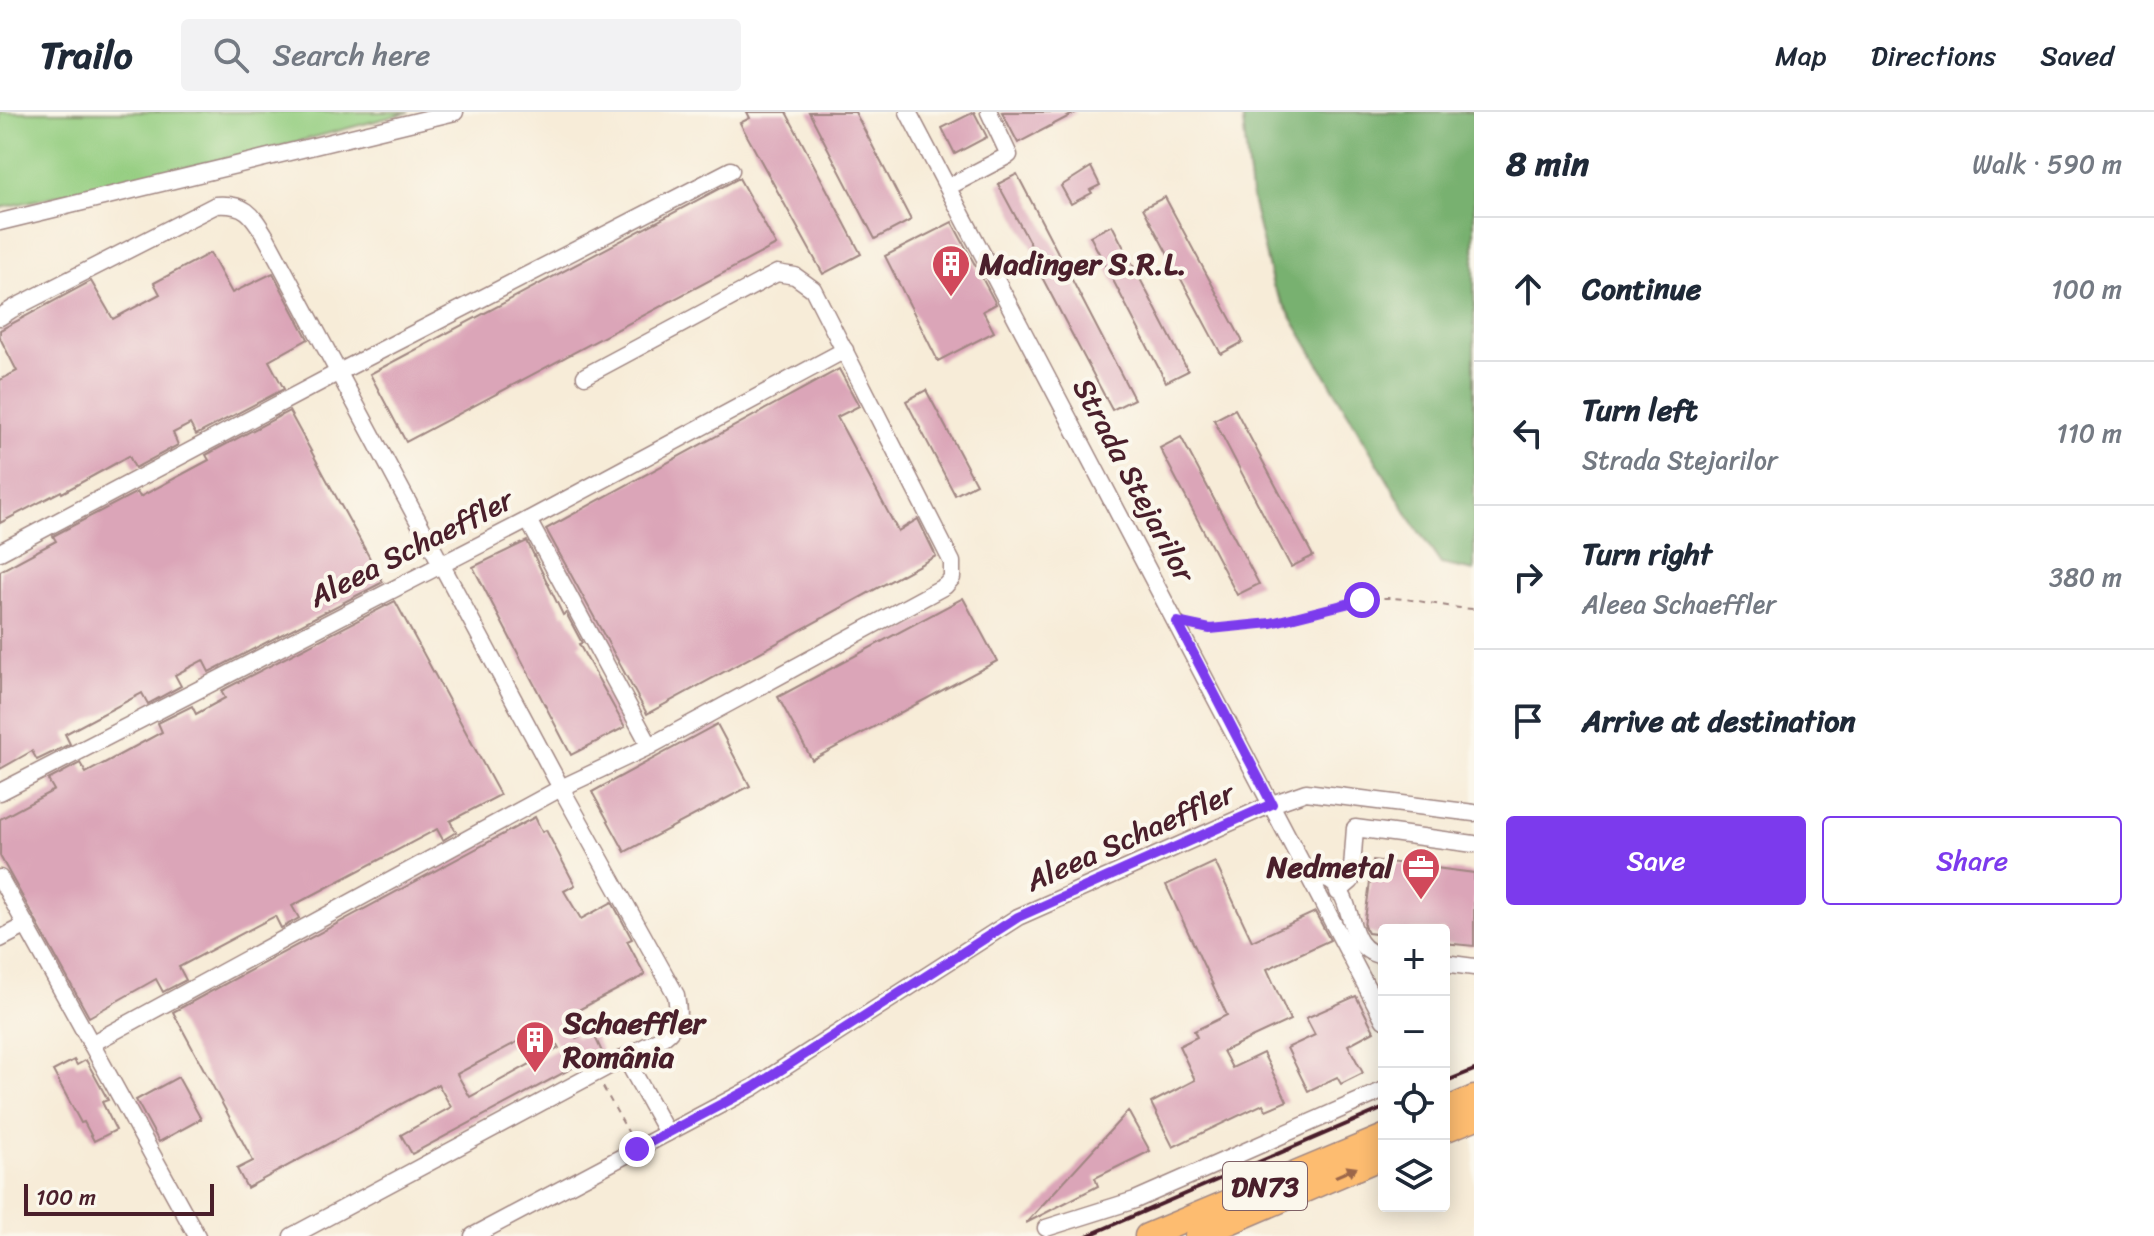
<!DOCTYPE html>
<html lang="en">
<head>
<meta charset="utf-8">
<style>
  :root { --surface:#fff; --page:#f2f2f3; --text:#1f2937; --muted:#747a83; --line:#e0e1e3; --accent:#7c3aed }
  body { margin:0; font-family:Sriracha,sans-serif; background:var(--page); color:var(--text) }
  .controls { position:absolute; right:24px; bottom:24px; display:grid; overflow:hidden; border-radius:8px; box-shadow:0 4px 20px #0003 }
  .controls button { width:72px; height:72px; display:grid; place-items:center; padding:0; border:0; border-bottom:2px solid var(--line); background:var(--surface); color:var(--text); font:40px sans-serif }
  .scale { position:absolute; left:24px; bottom:20px; width:190px; box-sizing:border-box; padding-left:8px; border:4px solid #4a1f2b; border-top:0; font-size:22px; line-height:28px; white-space:nowrap; color:#4a1f2b; -webkit-text-stroke:6px #fbf7ec; paint-order:stroke }
  .stop { position:absolute; width:24px; height:24px; margin:-18px; border:6px solid #7c3aed; border-radius:50%; background:#fff }
  .stop.end { background:#7c3aed; border-color:#fff; box-shadow:0 2px 8px #0008 }
  .list { margin:0; padding:0; list-style:none }
  h2 { display:flex; justify-content:space-between; align-items:center; height:104px; margin:0; padding:0 32px; font-size:34px }
  h2 small { font-size:26px; font-weight:400; color:var(--muted) }
  .list li { display:grid; grid-template-columns:52px 1fr auto; gap:24px; align-items:center; box-sizing:border-box; height:144px; padding:0 32px; border-top:2px solid var(--line) }
  .list b { display:block; font-size:30px; white-space:nowrap }
  .list p { margin:0; font-size:26px; white-space:nowrap; color:var(--muted) }
  .list em { font-size:26px; font-style:normal; color:var(--muted) }
  .actions { display:flex; gap:16px; padding:24px 32px }
  .actions a { flex:1; padding:18px 0; border:2px solid var(--accent); border-radius:8px; text-align:center; font-size:28px; color:var(--accent) }
  .actions .main { background:var(--accent); color:#fff }
  .icon { flex:none; width:44px; height:44px; fill:none; stroke:currentColor; stroke-width:2; stroke-linecap:round; stroke-linejoin:round }
  .map { position:relative; flex:none; width:1474px; height:1124px; overflow:hidden }
  header { display:flex; align-items:center; gap:48px; box-sizing:border-box; height:112px; padding:0 40px; background:var(--surface); border-bottom:2px solid var(--line) }
  header strong { font-size:38px }
  nav { display:flex; gap:44px; margin-inline-start:auto; font-size:28px }
  .search { width:560px; height:72px; background:var(--page); display:flex; align-items:center; gap:20px; box-sizing:border-box; padding:0 28px; border-radius:8px; color:var(--muted); font-size:30px }
  main { display:flex }
  aside { flex:1; background:var(--surface) }
  .map>svg:first-child { display:block }
  .green { fill:#95ce81; stroke:#707656; stroke-width:2 }
  .forest { fill:#78b16f; stroke:#61684d; stroke-width:2 }
  .building { fill:#dba5b8; fill-rule:evenodd }
  .lines { fill:none; stroke-linecap:round; stroke-linejoin:round }
  .minor-casing { stroke:#a08682; stroke-width:19 }
  .highway-casing { stroke:#a08682; stroke-width:27 }
  .path { stroke:#a08682; stroke-width:2; stroke-dasharray:6 6; stroke-linecap:butt }
  .minor { stroke:#fff; stroke-width:16 }
  .highway { stroke:#fdbc70; stroke-width:24 }
  .rail { stroke:#4a1f2b; stroke-width:4 }
  .oneway { fill:#9b664a }
  .route { stroke:#7c3aed; stroke-width:10 }
  .labels { text-anchor:middle; stroke-width:8; stroke-linejoin:round; paint-order:stroke }
  .shield { fill:#fbf7ec; stroke:#7f6065; stroke-width:2 }
  .shield-label { font-size:28px; font-weight:bold; fill:#4a1f2b }
  .poi-label { font-size:30px; font-weight:bold; fill:#4a1f2b; stroke:#fbf7ec; text-anchor:start }
  .street-label { font-size:30px; fill:#4a1f2b; stroke:#fbf7ec }
</style>
</head>
<body>
<header>
<strong>Trailo</strong>
<div class="search"><svg class="icon" aria-label="search" viewBox="0 0 24 24"><circle cx="10" cy="10" r="6"/><path d="M15 15l6 6"/></svg>Search here</div>
<nav><a>Map</a><a>Directions</a><a>Saved</a></nav>
</header>
<main>
<div class="map">
<svg width="1474" height="1124" viewBox="0 0 1474 1124">
  <rect width="100%" height="100%" fill="#fbf7ec"/>
  <filter id="ink" filterUnits="userSpaceOnUse"><feTurbulence type="fractalNoise" baseFrequency=".0125" numOctaves="2"/><feDisplacementMap in="SourceGraphic" scale="16" xChannelSelector="R" yChannelSelector="G"/><feConvolveMatrix kernelMatrix="1 2 1 2 8 2 1 2 1" color-interpolation-filters="sRGB"/></filter>
  <filter id="wash" filterUnits="userSpaceOnUse"><feTurbulence type="fractalNoise" baseFrequency=".006" numOctaves="4" result="noise"/><feDisplacementMap in="SourceGraphic" scale="32" xChannelSelector="R" yChannelSelector="G"/><feGaussianBlur stdDeviation="1.8" result="paint"/><feColorMatrix in="noise" values="0 0 0 0 0 0 0 0 0 0 0 0 0 0 0 0 0 1.4 0 .05"/><feComposite in="paint" operator="in"/></filter>
  <g filter="url(#wash)">
    <rect width="100%" height="100%" fill="#f7ecd8"/>
    <polygon class="green" points="0,0 409,0 270,37 0,96"/>
    <polygon class="forest" points="1242,0 1474,0 1474,459 1441,452 1413,411 1273,174 1251,83"/>
    <g id="blocks">
      <g class="building">
        <polygon points="747,0 786,0 861,142 823,162 740,11 750,6"/>
        <polygon points="809,0 855,0 911,108 875,127"/>
        <polygon points="974,0 987,25 955,42 942,16"/>
        <polygon points="1002,0 1077,0 1018,31"/>
        <polygon points="1091,55 1100,73 1090,78 1092,81 1071,92 1061,74"/>
        <polygon points="1017,62 1134,287 1112,298 1035,152 1040,150 998,72"/>
        <polygon points="739,66 776,133 406,330 370,262"/>
        <polygon points="1165,85 1243,230 1221,242 1143,96"/>
        <polygon points="952,110 996,192 983,199 994,220 938,249 885,144"/>
        <polygon points="1112,113 1188,259 1166,270 1090,124"/>
        <polygon points="210,141 232,181 273,161 308,227 269,249 284,277 196,323 190,312 173,321 178,333 135,356 129,344 62,381 61,379 0,411 0,268 17,259 0,226 0,218 91,169 113,207 160,182 154,171"/>
        <polygon points="839,257 859,294 837,305 898,419 918,407 936,444 647,602 546,417"/>
        <polygon points="926,278 976,372 955,383 906,289"/>
        <polygon points="1235,297 1313,444 1291,455 1214,308"/>
        <polygon points="289,299 383,470 209,560 203,548 175,563 181,574 148,592 142,581 65,622 70,632 37,648 32,639 0,657 0,459 56,429 53,424 137,380 140,385 209,348 206,343"/>
        <polygon points="1181,325 1259,472 1237,483 1160,336"/>
        <polygon points="527,429 563,503 566,501 582,531 579,532 625,615 571,643 473,455"/>
        <polygon points="963,486 997,549 812,648 778,585"/>
        <polygon points="395,489 500,683 450,709 456,720 443,728 437,717 292,794 299,806 281,816 275,804 179,855 186,868 163,880 156,867 89,905 0,744 0,707 54,678 48,668 80,651 86,661 162,620 158,611 192,594 196,602 225,586 221,579"/>
        <polygon points="717,612 750,674 625,740 592,680"/>
        <path d="M535,705L542,720L546,718L575,773L564,779L581,807L612,790L632,827L627,829L645,863L565,905L576,926L592,918L602,940L412,1042L401,1023L451,995L438,972L247,1076L237,1057L253,1049L173,900ZM547,914L559,936L470,985L457,962Z"/>
        <polygon points="1373,748 1474,761 1474,834 1444,831 1444,818 1384,818 1384,823 1368,821 1364,814"/>
        <polygon points="1215,750 1252,829 1315,800 1330,828 1267,857 1290,908 1223,939 1232,956 1263,941 1287,989 1266,998 1263,992 1173,1035 1151,991 1195,968 1179,934 1197,925 1194,919 1227,903 1166,773"/>
        <polygon points="1356,884 1374,919 1348,933 1363,961 1341,972 1337,965 1308,979 1287,936 1315,923 1306,906"/>
        <polygon points="74,948 77,953 86,948 108,988 102,990 116,1018 94,1029 84,1010 81,1011 53,959"/>
        <polygon points="178,965 201,1007 159,1030 136,988"/>
        <polygon points="1128,999 1150,1039 1095,1066 1098,1074 1026,1111"/>
      </g>
    </g>
  </g>
  <g filter="url(#ink)">
    <use href="#blocks" fill-opacity="0" stroke="#a08682" stroke-width="2"/>
    <g class="lines">
      <g class="minor-casing">
        <g id="minor">
          <polyline points="908,0 1384,908"/>
          <polyline points="948,75 1009,43 989,0"/>
          <polyline points="0,110 455,0"/>
          <path d="M0,205L14,196L216,93C246,91 252,102 266,125L561,676L91,932"/>
          <polyline points="528,408 650,634"/>
          <polyline points="0,440 339,260 731,58"/>
          <polyline points="0,680 528,408 845,238"/>
          <path d="M1309,762C1316,765 1327,766 1333,771C1357,792 1344,839 1384,844"/>
          <polyline points="0,766 197,1124"/>
          <polyline points="1338,780 1351,769 1355,716 1474,732"/>
          <polyline points="0,827 27,813"/>
          <polyline points="1444,851 1474,855"/>
          <polyline points="625,945 667,1021"/>
          <polyline points="1046,1116 1135,1088 1384,978"/>
          <path d="M292,1124L663,925C681,911 679,904 676,883L561,676L650,634L945,474L952,466V450L813,177L795,164L777,161L585,264"/>
          <polyline points="473,1124 754,975 1018,805 1272,692 1306,680 1474,701"/>
        </g>
      </g>
      <g class="highway-casing">
        <g id="highway">
          <polyline points="1444,999 1474,986"/>
          <polyline points="1444,1018 1474,1006"/>
          <polyline points="1147,1124 1384,1025"/>
          <polyline points="1197,1124 1384,1044"/>
        </g>
      </g>
      <g class="path">
        <path d="M1195,514C1259,527 1320,487 1383,486C1413,485 1444,496 1474,497"/>
        <polyline points="603,975 631,1025"/>
      </g>
      <use href="#minor" class="minor"/>
      <use href="#highway" class="highway"/>
      <g class="rail">
        <polyline points="1444,970 1474,958"/>
        <polyline points="1087,1124 1384,996"/>
      </g>
    </g>
    <defs><path id="oneway-solid" d="M-6-.8H1V-3.2L6.5 0L1 3.2V.8H-6Z" transform="scale(2)"/></defs>
    <use class="oneway" href="#oneway-solid" transform="translate(1346 1060) rotate(-23)"/>
  </g>
  <g class="lines" filter="url(#ink)">
    <polyline class="route" points="637,1037 754,975 1018,805 1272,692 1177,510 1210,517 1271,511 1362,488"/>
  </g>
  <defs>
    <g id="building-pin" transform="scale(2)"><path d="M0 17L-7.5 6A9.5 9.5 0 1 1 7.5 6Z" fill="#d1495b" stroke="#fbf7ec"/><path d="M-4-6H4V6H1V3H-1V6H-4ZM-2.5-4.3h1.7v1.8h-1.7ZM.8-4.3h1.7v1.8H.8ZM-2.5-1h1.7V.8h-1.7ZM.8-1h1.7V.8H.8Z" fill="#fff"/></g>
    <g id="office-pin" transform="scale(2)"><path d="M0 17L-7.5 6A9.5 9.5 0 1 1 7.5 6Z" fill="#d1495b" stroke="#fbf7ec"/><path d="M-6-3h4V-5.5h4V-3h4V5H-6ZM-1-4.5V-3h2v-1.5ZM-6 0V1H6V0Z" fill="#fff"/></g>
  </defs>
  <g fill-rule="evenodd">
    <use href="#building-pin" x="951" y="152"/>
    <use href="#office-pin" x="1421" y="755"/>
    <use href="#building-pin" x="535" y="928"/>
  </g>
  <g class="labels">
    <rect class="shield" x="1223" y="1050" width="84" height="48" rx="6"/>
    <g class="shield-label">
      <text x="1265" y="1084">DN73</text>
    </g>
    <g class="poi-label">
      <text x="979" y="162">Madinger S.R.L.</text>
      <text x="1393" y="765" text-anchor="end">Nedmetal</text>
      <text x="563" y="921">Schaeffler<tspan x="563" dy="34">România</tspan></text>
    </g>
    <g class="street-label">
      <text transform="translate(1134 368) rotate(62)" y="10">Strada Stejarilor</text>
      <text transform="translate(411 436) rotate(-27)" y="10">Aleea Schaeffler</text>
      <text transform="translate(1130 725) rotate(-24)" y="10">Aleea Schaeffler</text>
    </g>
  </g>
</svg>
<div class="controls">
<button>+</button>
<button>−</button>
<button><svg class="icon" aria-label="locate" viewBox="0 0 24 24"><circle cx="12" cy="12" r="6"/><path d="M12 2v4M12 18v4M2 12h4M18 12h4"/></svg></button>
<button><svg class="icon" aria-label="layers" viewBox="0 0 24 24"><path d="M12 4l9 5-9 5-9-5zM3 14l9 5 9-5"/></svg></button>
</div>
<div class="scale">100 m</div>
<div class="stop" style="left:1362px;top:488px"></div>
<div class="stop end" style="left:637px;top:1037px"></div>
</div>
<aside>
<h2>8 min<small>Walk · 590 m</small></h2>
<ul class="list">
<li><svg class="icon" aria-label="ahead" viewBox="0 0 24 24"><path d="M12 20V5M6 11l6-6 6 6"/></svg><div><b>Continue</b></div><em>100 m</em></li>
<li><svg class="icon" aria-label="left" viewBox="0 0 24 24"><path d="M17 20v-9H6M10 6l-5 5 5 5"/></svg><div><b>Turn left</b><p>Strada Stejarilor</p></div><em>110 m</em></li>
<li><svg class="icon" aria-label="right" viewBox="0 0 24 24"><path d="M7 20v-9h11M14 6l5 5-5 5"/></svg><div><b>Turn right</b><p>Aleea Schaeffler</p></div><em>380 m</em></li>
<li><svg class="icon" aria-label="arrive" viewBox="0 0 24 24"><path d="M6 21V4h12l-3 4 3 4H6"/></svg><div><b>Arrive at destination</b></div></li>
</ul>
<div class="actions"><a class="main">Save</a><a>Share</a></div>
</aside>
</main>
</body>
</html>
